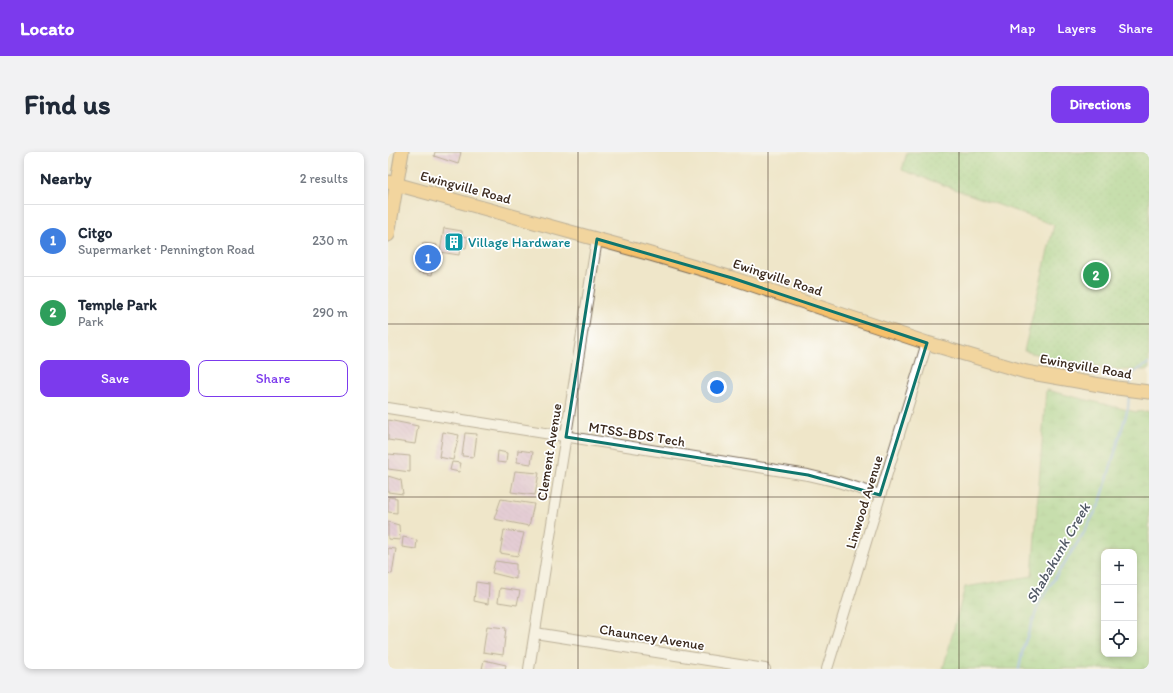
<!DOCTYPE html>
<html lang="en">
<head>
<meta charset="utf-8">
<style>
  :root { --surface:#fff; --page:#f2f2f3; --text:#1f2937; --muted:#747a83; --line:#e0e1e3; --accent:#7c3aed }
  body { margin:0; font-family:Itim,sans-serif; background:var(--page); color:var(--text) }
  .controls { position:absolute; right:12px; bottom:12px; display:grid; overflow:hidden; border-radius:8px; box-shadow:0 2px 6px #0003 }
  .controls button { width:36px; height:36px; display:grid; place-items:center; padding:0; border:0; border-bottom:1px solid var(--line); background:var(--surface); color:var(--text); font:20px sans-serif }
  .you { position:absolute; left:329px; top:235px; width:14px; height:14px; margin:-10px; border:3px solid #fff; border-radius:50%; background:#1a73e8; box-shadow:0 0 0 6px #1a73e833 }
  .badge { display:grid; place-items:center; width:26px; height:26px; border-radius:50%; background:var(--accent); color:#fff; font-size:13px; font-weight:700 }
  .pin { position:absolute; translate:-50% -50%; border:2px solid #fff; box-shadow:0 1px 4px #0006 }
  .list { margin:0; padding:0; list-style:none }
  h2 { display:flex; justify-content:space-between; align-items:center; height:52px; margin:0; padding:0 16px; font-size:17px }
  h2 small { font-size:13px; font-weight:400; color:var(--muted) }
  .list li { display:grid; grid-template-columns:26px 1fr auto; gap:12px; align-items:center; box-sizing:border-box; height:72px; padding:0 16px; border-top:1px solid var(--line) }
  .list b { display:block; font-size:15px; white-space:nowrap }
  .list p { margin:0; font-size:13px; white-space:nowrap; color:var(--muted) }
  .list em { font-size:13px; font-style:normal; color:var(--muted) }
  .actions { display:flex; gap:8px; padding:12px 16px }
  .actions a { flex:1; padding:9px 0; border:1px solid var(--accent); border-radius:8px; text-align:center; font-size:14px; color:var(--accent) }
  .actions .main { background:var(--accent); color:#fff }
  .icon { flex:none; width:22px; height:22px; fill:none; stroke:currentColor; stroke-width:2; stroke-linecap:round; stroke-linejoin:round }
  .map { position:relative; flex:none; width:761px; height:517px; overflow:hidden; border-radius:8px }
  header { display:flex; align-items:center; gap:24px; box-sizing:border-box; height:56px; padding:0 20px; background:var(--accent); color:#fff }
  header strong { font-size:19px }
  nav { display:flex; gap:22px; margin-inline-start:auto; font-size:14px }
  .intro { display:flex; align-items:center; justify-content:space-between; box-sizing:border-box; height:96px; padding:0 24px }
  h1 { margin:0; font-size:28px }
  .button { padding:10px 18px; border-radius:8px; background:var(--accent); color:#fff; font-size:14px; font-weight:700 }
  main { display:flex; gap:24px; padding:0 24px }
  aside { flex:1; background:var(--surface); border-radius:8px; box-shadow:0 2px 6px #0003 }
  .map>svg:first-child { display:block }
  .wetland { fill:url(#wetland-marsh); stroke:#698055; fill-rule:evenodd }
  .park { fill:url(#park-dots); stroke:#698055 }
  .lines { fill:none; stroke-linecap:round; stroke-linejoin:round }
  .stream { stroke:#7eb2ec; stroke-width:2.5 }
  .building { fill:url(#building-back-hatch) }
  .minor-casing { stroke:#7a6c5a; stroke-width:12 }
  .major-casing { stroke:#7a6c5a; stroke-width:15 }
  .minor { stroke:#fff; stroke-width:10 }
  .major { stroke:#f6c06b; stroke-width:13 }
  .marked { fill:none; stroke:#0f766e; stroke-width:3; stroke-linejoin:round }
  .grid { fill:none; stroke:#3b2a1e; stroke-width:1; stroke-opacity:0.55 }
  .labels { text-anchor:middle; stroke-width:3.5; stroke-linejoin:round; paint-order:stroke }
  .street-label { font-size:14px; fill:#3b2a1e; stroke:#fff }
  .culture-label { font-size:14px; fill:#0d838f; stroke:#fff; text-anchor:start }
  .water-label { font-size:15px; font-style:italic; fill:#525a66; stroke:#fff }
</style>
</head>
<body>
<header>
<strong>Locato</strong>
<nav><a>Map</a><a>Layers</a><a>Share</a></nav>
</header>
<div class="intro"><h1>Find us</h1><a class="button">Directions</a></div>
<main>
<aside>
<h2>Nearby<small>2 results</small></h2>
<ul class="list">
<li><span class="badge" style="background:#3f7fe0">1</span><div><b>Citgo</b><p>Supermarket · Pennington Road</p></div><em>230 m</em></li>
<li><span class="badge" style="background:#2e9e5b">2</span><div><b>Temple Park</b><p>Park</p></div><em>290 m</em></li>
</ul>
<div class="actions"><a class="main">Save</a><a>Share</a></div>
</aside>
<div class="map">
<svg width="761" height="517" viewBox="0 0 761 517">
  <defs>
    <pattern id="wetland-marsh" width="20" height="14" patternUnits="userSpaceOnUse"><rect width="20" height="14" fill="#97d68c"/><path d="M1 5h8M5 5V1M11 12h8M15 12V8" fill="none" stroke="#83b878"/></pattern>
    <pattern id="park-dots" width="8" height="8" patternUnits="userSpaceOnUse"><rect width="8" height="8" fill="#97d68c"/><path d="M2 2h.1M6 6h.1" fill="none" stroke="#83b878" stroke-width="1.8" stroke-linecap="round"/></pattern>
    <pattern id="building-back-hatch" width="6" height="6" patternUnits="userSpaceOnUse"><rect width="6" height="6" fill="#d9b0e5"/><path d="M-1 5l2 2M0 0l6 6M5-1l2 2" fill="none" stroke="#b18fb9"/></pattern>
  </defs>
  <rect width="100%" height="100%" fill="#fff"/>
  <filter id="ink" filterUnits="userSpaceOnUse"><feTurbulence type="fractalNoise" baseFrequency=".025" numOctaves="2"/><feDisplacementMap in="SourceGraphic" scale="8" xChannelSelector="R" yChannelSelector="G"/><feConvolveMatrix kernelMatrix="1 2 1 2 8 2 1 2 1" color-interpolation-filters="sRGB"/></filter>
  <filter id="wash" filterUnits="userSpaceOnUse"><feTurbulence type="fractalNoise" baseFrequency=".012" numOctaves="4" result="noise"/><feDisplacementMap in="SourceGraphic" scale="16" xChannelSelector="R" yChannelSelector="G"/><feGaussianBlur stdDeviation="0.9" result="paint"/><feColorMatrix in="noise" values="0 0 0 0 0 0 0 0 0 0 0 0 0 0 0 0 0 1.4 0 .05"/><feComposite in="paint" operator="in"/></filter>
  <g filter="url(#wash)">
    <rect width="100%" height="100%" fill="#efe6c9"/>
    <path class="wetland" d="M658,238L748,260L761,259V517H555L577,435L644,424ZM716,400H746V502H716Z"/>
    <polygon class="park" points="519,0 761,0 761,218 733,218 667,207 636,199 666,73 514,18"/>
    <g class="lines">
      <g class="stream">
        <polyline points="742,233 745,221 756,214 761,212"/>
        <polyline points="631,517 635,496 652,449 695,382 712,351 740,256 741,242"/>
      </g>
    </g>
    <g id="blocks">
      <g class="building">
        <polygon points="47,0 73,0 70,12 46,4"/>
        <polygon points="56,76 74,79 74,84 80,85 78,96 72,95 71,103 52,100"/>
        <polygon points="35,91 49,93 44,123 30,120"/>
        <polygon points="0,268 30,274 27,292 0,288"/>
        <polygon points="55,280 71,283 65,308 51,305"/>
        <polygon points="77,281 89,282 86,305 74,304"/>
        <polygon points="130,298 145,300 143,312 129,310"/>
        <polygon points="110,299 119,301 118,311 109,310"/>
        <polygon points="0,302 22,304 22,320 0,317"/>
        <polygon points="64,310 73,311 71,320 62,318"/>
        <polygon points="127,319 151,321 147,343 123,340"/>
        <polygon points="0,324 13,328 15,342 0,340"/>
        <polygon points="0,345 9,346 9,361 0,360"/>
        <polygon points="113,347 146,352 141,374 106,367"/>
        <polygon points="0,370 11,373 12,388 0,387"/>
        <polygon points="116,378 136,381 130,404 112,401"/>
        <polygon points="15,385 29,388 28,397 14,395"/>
        <polygon points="0,396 8,397 4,422 0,421"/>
        <polygon points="107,409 128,412 128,427 104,421"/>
        <polygon points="88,430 101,432 100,452 86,449"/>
        <polygon points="112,436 132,439 129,453 110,450"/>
        <polygon points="99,474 118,476 115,503 95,500"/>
        <polygon points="96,508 118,513 117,517 94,517"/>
      </g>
    </g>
  </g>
  <g filter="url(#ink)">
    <use href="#blocks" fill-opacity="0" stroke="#7a6c5a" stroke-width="1"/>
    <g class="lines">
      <g class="minor-casing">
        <g id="minor">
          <polyline points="0,256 420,323 450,330 492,343"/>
          <polyline points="147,481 377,517"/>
          <polyline points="141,517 209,87"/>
          <polyline points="439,517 539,191"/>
        </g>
      </g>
      <g class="major-casing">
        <g id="major">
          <polyline points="0,30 259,101 344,126 539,191 638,220 729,236 761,240"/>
          <polyline points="0,83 14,0"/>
        </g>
      </g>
      <use href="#minor" class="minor"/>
      <use href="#major" class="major"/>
    </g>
  </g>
  <path d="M0 0H761V517H0ZM209,87L344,126L539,191L492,343L420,323L178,285Z" fill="#efe6c9" fill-opacity=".55" fill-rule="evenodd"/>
  <path class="marked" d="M209,87L344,126L539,191L492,343L420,323L178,285Z"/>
  <path class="grid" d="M190,0V517M380,0V517M571,0V517M0,172H761M0,345H761"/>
  <defs>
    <g id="building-square" transform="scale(1)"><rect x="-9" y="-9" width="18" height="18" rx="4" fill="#0f9aa8" stroke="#fff"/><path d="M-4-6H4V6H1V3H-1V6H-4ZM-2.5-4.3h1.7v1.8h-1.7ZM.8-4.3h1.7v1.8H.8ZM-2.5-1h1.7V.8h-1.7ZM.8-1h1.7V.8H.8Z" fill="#fff"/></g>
  </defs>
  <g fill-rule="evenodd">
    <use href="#building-square" x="66" y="90"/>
  </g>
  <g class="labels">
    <g class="street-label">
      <text transform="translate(78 35) rotate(15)" y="5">Ewingville Road</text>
      <text transform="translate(390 125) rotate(18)" y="5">Ewingville Road</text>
      <text transform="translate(698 214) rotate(10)" y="5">Ewingville Road</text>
      <text transform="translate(249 282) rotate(9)" y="5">MTSS-BDS Tech</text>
      <text transform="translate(161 300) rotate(-81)" y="5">Clement Avenue</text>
      <text transform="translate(476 350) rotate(-73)" y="5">Linwood Avenue</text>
      <text transform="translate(264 485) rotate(9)" y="5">Chauncey Avenue</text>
    </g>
    <g class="culture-label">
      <text x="80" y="95">Village Hardware</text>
    </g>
    <g class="water-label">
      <text transform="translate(670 401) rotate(-60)" y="5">Shabakunk Creek</text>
    </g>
  </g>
</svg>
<div class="controls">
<button>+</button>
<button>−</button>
<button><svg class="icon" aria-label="locate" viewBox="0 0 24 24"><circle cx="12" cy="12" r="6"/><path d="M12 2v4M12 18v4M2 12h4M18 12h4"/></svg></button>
</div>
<div class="you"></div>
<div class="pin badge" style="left:40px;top:106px;background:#3f7fe0">1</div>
<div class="pin badge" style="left:708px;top:123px;background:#2e9e5b">2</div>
</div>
</main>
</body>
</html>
